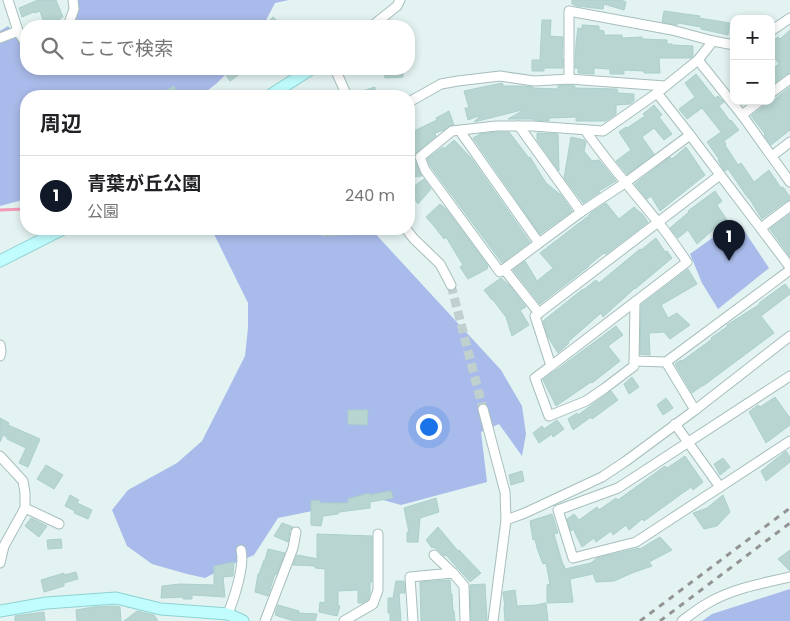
<!DOCTYPE html>
<html lang="ja">
<head>
<meta charset="utf-8">
<style>
  :root { --surface:#fff; --page:#f6f6f6; --text:#202124; --muted:#757577; --line:#e0e0e0; --accent:#111827 }
  body { margin:0; font-family:Poppins,"Noto Sans JP",sans-serif; background:var(--page); color:var(--text) }
  .controls { position:absolute; right:15px; top:15px; display:grid; overflow:hidden; border-radius:10px; box-shadow:0 2px 8px #0003 }
  .controls button { width:45px; height:45px; display:grid; place-items:center; padding:0; border:0; border-bottom:1px solid var(--line); background:var(--surface); color:var(--text); font:25px sans-serif }
  .you { position:absolute; left:428px; top:426px; width:18px; height:18px; margin:-12px; border:4px solid #fff; border-radius:50%; background:#1a73e8; box-shadow:0 0 0 8px #1a73e833 }
  .badge { display:grid; place-items:center; width:32px; height:32px; border-radius:50%; background:var(--accent); color:#fff; font-size:16px; font-weight:700 }
  .pin { position:absolute; translate:-50% -41px; filter:drop-shadow(0 1px 2px #0008) }
  .pin::after { content:''; position:absolute; top:26px; width:18px; height:15px; background:inherit; clip-path:polygon(0 0,100% 0,50% 100%) }
  .list { margin:0; padding:0; list-style:none }
  h2 { display:flex; justify-content:space-between; align-items:center; height:65px; margin:0; padding:0 20px; font-size:21px }
  h2 small { font-size:16px; font-weight:400; color:var(--muted) }
  .list li { display:grid; grid-template-columns:32px 1fr auto; gap:15px; align-items:center; box-sizing:border-box; height:80px; padding:0 20px; border-top:1px solid var(--line) }
  .list b { display:block; font-size:19px; white-space:nowrap }
  .list p { margin:0; font-size:16px; white-space:nowrap; color:var(--muted) }
  .list em { font-size:16px; font-style:normal; color:var(--muted) }
  .icon { flex:none; width:28px; height:28px; fill:none; stroke:currentColor; stroke-width:2; stroke-linecap:round; stroke-linejoin:round }
  .map { position:relative; flex:none; width:790px; height:621px; overflow:hidden }
  .search { position:absolute; background:var(--surface); box-shadow:0 2px 8px #0003; left:20px; top:20px; width:395px; height:55px; display:flex; align-items:center; gap:12px; box-sizing:border-box; padding:0 18px; border-radius:20px; color:var(--muted); font-size:19px }
  .panel { position:absolute; background:var(--surface); box-shadow:0 2px 8px #0003; left:20px; top:90px; width:395px; height:145px; border-radius:20px }
  .map>svg:first-child { display:block }
  .green { fill:#a9bbea }
  .lines { fill:none; stroke-linecap:round; stroke-linejoin:round }
  .stream { stroke:#f49bb8; stroke-width:3 }
  .building { fill:#b8d5d2; stroke:#abd0cc }
  .street-tunnel { stroke:#c0d0cf; stroke-width:9; stroke-dasharray:9 4.5; stroke-linecap:butt }
  .street-casing { stroke:#a6bfbd; stroke-width:11 }
  .secondary-casing { stroke:#8ed2d2; stroke-width:13 }
  .street { stroke:#fff; stroke-width:9 }
  .secondary { stroke:#c1fdff; stroke-width:11 }
  .rail { stroke:#949494; stroke-width:3; stroke-dasharray:6 6; stroke-linecap:butt }
</style>
</head>
<body>
<div class="map">
<svg width="790" height="621" viewBox="0 0 790 621">
  <rect width="100%" height="100%" fill="#e3f3f2"/>
  <g class="green">
    <polygon points="76,0 289,0 275,3 263,26 70,26"/>
    <polygon points="8,26 26,46 26,69 231,69 216,84 200,96 26,96 26,199 0,206 0,31"/>
    <polygon points="736,221 741,226 769,268 718,309 702,283 690,254"/>
    <polygon points="213,229 371,229 501,370 522,406 526,434 522,456 499,424 481,432 487,482 401,505 376,498 278,518 254,555 226,567 205,578 187,574 152,564 127,546 112,510 128,490 177,463 202,441 245,356 248,328 248,303 213,232"/>
    <polygon points="790,589 790,621 702,621 712,614"/>
  </g>
  <g class="lines">
    <polyline class="stream" points="0,210 26,209"/>
  </g>
  <g class="building">
    <polygon points="38,0 56,0 63,17 59,19 61,26 45,26 40,11 35,13 34,12 22,17 19,8"/>
    <polygon points="572,0 621,0 626,2 624,10 604,4 603,9 577,6 572,4"/>
    <polygon points="664,11 700,16 699,18 730,23 728,35 701,29 701,27 678,23 677,25 662,22"/>
    <polygon points="273,17 283,26 264,26"/>
    <polygon points="542,20 551,20 550,36 563,37 562,58 563,58 563,68 544,68 544,71 532,71 532,60 540,60"/>
    <polygon points="582,25 599,26 599,30 604,31 604,35 622,35 622,38 642,37 642,39 667,40 667,44 672,44 672,45 693,46 693,56 691,58 659,58 660,73 644,73 644,71 624,70 624,74 610,74 610,69 594,68 594,74 578,73 578,68 575,68 576,43 578,28 582,29"/>
    <polygon points="790,30 790,73 786,74 774,83 771,78 771,70 779,64 771,52 771,42 778,37 780,39"/>
    <polygon points="222,69 247,69 230,81"/>
    <polygon points="383,69 403,69 403,77 385,78"/>
    <polygon points="696,74 715,98 718,96 724,102 719,106 730,121 731,120 739,130 724,141 726,144 725,145 738,165 741,163 754,182 769,170 781,188 783,187 790,197 790,200 786,201 763,218 762,219 749,198 748,198 728,169 725,171 724,170 718,160 719,159 707,142 721,132 702,108 687,119 679,109 695,97 685,83"/>
    <polygon points="502,83 504,86 524,86 533,87 532,88 558,89 558,86 569,85 575,86 575,88 617,89 618,93 634,94 634,101 630,104 616,105 616,114 606,121 576,121 576,117 549,118 549,121 534,120 534,119 508,119 522,111 522,110 474,122 481,115 468,120 465,108 469,108 464,91"/>
    <polygon points="174,86 178,96 156,96"/>
    <polygon points="375,87 376,96 353,96 353,94"/>
    <polygon points="790,87 790,130 771,145 764,135 765,134 751,116 764,106 766,101 772,101"/>
    <polygon points="654,105 662,115 659,117 672,134 664,140 654,128 642,137 654,154 627,174 616,161 631,150 619,132 626,127 627,128 645,116 643,114"/>
    <polygon points="449,111 454,125 449,126 444,130 435,133 436,136 414,155 414,159 422,176 409,177 409,137 416,133 414,131 437,120 436,118"/>
    <polygon points="496,132 509,132 529,158 530,157 546,183 561,195 572,211 543,232 540,234 473,138 480,134"/>
    <polygon points="537,133 558,134 559,171 537,140"/>
    <polygon points="571,137 584,140 586,142 584,151 592,161 599,160 616,181 599,191 600,192 583,203 564,178"/>
    <polygon points="454,140 471,158 530,242 502,263 431,167 427,159 443,147 444,149"/>
    <polygon points="686,147 705,175 660,211 651,196 647,199 635,184 670,157 672,159"/>
    <polygon points="424,179 431,189 418,204 409,190"/>
    <polygon points="715,191 722,201 717,205 729,223 718,232 715,228 697,244 688,230 678,238 670,228 689,212 688,211"/>
    <polygon points="606,203 619,219 634,207 643,215 648,222 606,254 604,253 589,265 588,267 540,304 513,270 525,261 537,281 553,268 540,253 587,217 590,219 588,216 591,213"/>
    <polygon points="440,204 446,209 488,266 487,269 468,279 460,267 463,265 446,237 444,239 434,226 426,217"/>
    <polygon points="790,214 790,257 770,229"/>
    <polygon points="322,229 345,229 346,235 322,236"/>
    <polygon points="656,238 665,252 667,251 672,258 635,289 635,288 603,317 601,313 568,342 569,343 558,353 548,337 543,321 583,289 582,291 596,280 599,283 640,249 641,250"/>
    <polygon points="688,269 697,284 661,305 668,318 677,313 690,325 670,339 664,332 649,333 650,355 640,354 641,305"/>
    <polygon points="501,278 510,286 526,307 520,310 529,325 512,336 506,317 493,300 492,300 484,290"/>
    <polygon points="785,284 790,290 790,294 761,316 774,333 703,386 703,385 692,393 675,364 681,360 682,361 712,339 711,338 728,326 727,325 760,304 759,303"/>
    <polygon points="616,326 623,335 608,346 620,361 592,383 591,382 556,406 543,380"/>
    <polygon points="632,377 639,387 629,394 624,384"/>
    <polygon points="611,391 618,400 592,419 591,417 573,430 568,419 577,413 578,415"/>
    <polygon points="775,397 790,418 790,425 766,443 749,412 758,405 760,407"/>
    <polygon points="666,398 673,408 663,415 657,405"/>
    <polygon points="348,410 368,410 367,425 348,424"/>
    <polygon points="0,418 9,423 8,425 40,439 28,467 19,463 26,448 7,439 7,437 3,435 0,442"/>
    <polygon points="557,420 564,429 553,437 552,434 539,443 533,433 542,426 544,429"/>
    <polygon points="786,451 790,457 790,462 766,481 761,471"/>
    <polygon points="685,456 703,482 693,490 691,487 644,521 642,519 629,530 626,525 613,535 611,531 596,542 594,538 582,547 573,529 571,531 567,519 574,514 579,520 597,507 599,510 616,498 618,500 665,466 667,468"/>
    <polygon points="723,458 730,467 720,475 714,464"/>
    <polygon points="46,465 63,475 54,489 37,479"/>
    <polygon points="522,471 524,481 511,485 509,475"/>
    <polygon points="391,491 393,498 370,502 370,508 339,512 338,514 323,516 321,526 311,525 311,501 320,500 320,503 348,503 348,499 369,493 369,495"/>
    <polygon points="70,495 79,500 77,503 92,510 88,519 74,513 75,511 65,506"/>
    <polygon points="723,495 730,512 717,526 704,529 693,513 707,508"/>
    <polygon points="436,498 439,512 420,518 418,542 407,542 407,532 409,532 404,508"/>
    <polygon points="552,514 558,533 554,534 563,565 564,565 565,569 591,563 597,558 639,548 640,549 660,537 672,550 649,562 652,566 632,573 614,581 596,582 593,574 570,579 573,602 547,603 547,585 550,584 546,563 543,564 537,548 535,539 533,540 530,521"/>
    <polygon points="31,518 47,526 39,537 25,526"/>
    <polygon points="282,523 293,527 290,530 288,542 274,536"/>
    <polygon points="438,527 458,551 459,550 481,573 470,582 446,555 444,556 438,550 433,547 432,548 426,540"/>
    <polygon points="317,534 372,536 372,582 370,582 370,593 368,600 363,603 358,603 358,590 338,591 338,606 340,606 337,616 319,612 320,602 325,603 325,569 315,568 315,566 293,565 297,555 319,559 320,558 317,557"/>
    <polygon points="61,539 62,548 48,549 47,540"/>
    <polygon points="268,549 285,553 276,575 275,574 268,596 255,592 258,574 259,574 264,560 265,560"/>
    <polygon points="790,550 790,571 778,559"/>
    <polygon points="234,562 233,576 223,577 225,597 192,595 192,599 183,599 183,597 161,598 162,586 180,584 214,585 214,566"/>
    <polygon points="76,572 78,579 64,583 64,586 44,592 41,580 64,573 64,575"/>
    <polygon points="450,580 451,594 452,594 453,611 454,611 455,621 421,621 420,582"/>
    <polygon points="396,581 404,581 405,593 399,593 401,621 390,621 390,613 388,613 388,598 393,598"/>
    <polygon points="485,584 487,621 471,621 470,585"/>
    <polygon points="515,590 517,606 536,605 546,603 548,621 505,621 504,607 505,607 503,592"/>
    <polygon points="278,605 299,611 298,613 317,614 315,621 294,621 275,615 276,614 275,613"/>
    <polygon points="115,606 120,607 121,621 77,621 76,610 94,607"/>
    <polygon points="137,611 154,615 158,621 124,621"/>
    <polygon points="44,612 45,621 15,621 15,616"/>
  </g>
  <g class="lines">
    <polyline class="street-tunnel" points="451,285 483,409"/>
    <g class="street-casing">
      <g id="street">
        <polyline points="8,0 18,31 26,44"/>
        <polyline points="68,26 74,9 73,0"/>
        <polyline points="372,26 397,6 400,0"/>
        <polyline points="771,31 790,18"/>
        <polyline points="0,38 18,31"/>
        <polyline points="698,60 742,115 790,182"/>
        <polyline points="335,69 347,96"/>
        <polyline points="569,79 569,11 672,30 713,41 734,45"/>
        <polyline points="657,93 690,135 790,267"/>
        <polyline points="771,93 790,79"/>
        <polyline points="409,102 441,84 458,81 500,76 534,81 569,79 665,86"/>
        <polyline points="742,115 760,101"/>
        <polyline points="519,126 581,212"/>
        <polyline points="461,130 462,134 539,243"/>
        <path d="M585,130C607,162 633,191 657,221C668,234 677,248 687,262L551,366L535,316L720,175"/>
        <polyline points="690,135 625,183 581,212 500,272 425,170 420,157 452,131 461,130 496,126 533,126 603,131 657,93 698,60 713,41"/>
        <polyline points="772,156 790,142"/>
        <polyline points="761,228 790,206"/>
        <polyline points="406,229 414,239 440,264 451,285"/>
        <polyline points="504,269 539,313"/>
        <polyline points="0,345 1,351 0,356"/>
        <polyline points="634,361 666,362 790,270"/>
        <polyline points="666,362 695,410"/>
        <polyline points="551,366 535,378 549,416 586,401 605,388 634,366 635,302"/>
        <polyline points="483,409 505,492 506,520"/>
        <polyline points="675,424 720,487 636,542 573,558 558,510 618,488 790,376"/>
        <polyline points="0,456 23,481 25,493 25,508 4,546 0,563"/>
        <polyline points="720,487 790,441"/>
        <polyline points="25,508 59,524"/>
        <polyline points="434,555 453,573 464,586 465,621"/>
        <path d="M228,614C234,598 245,566 241,550"/>
        <polyline points="265,621 293,548 296,532"/>
        <polyline points="344,621 373,604 378,590 378,534"/>
        <polyline points="413,621 410,577 453,573"/>
        <polyline points="493,621 506,520 525,513 602,477 626,461 695,410 790,336"/>
        <path d="M682,621C690,615 699,608 708,603C732,589 762,583 790,577"/>
      </g>
    </g>
    <g class="secondary-casing">
      <g id="secondary">
        <polyline points="269,96 311,69"/>
        <polyline points="0,261 63,229"/>
        <polyline points="0,611 46,603 116,598 161,609 228,614 243,621"/>
      </g>
    </g>
    <use href="#street" class="street"/>
    <use href="#secondary" class="secondary"/>
    <g class="rail">
      <polyline points="640,621 790,508"/>
      <polyline points="660,621 790,523"/>
    </g>
  </g>
</svg>
<div class="controls">
<button>+</button>
<button>−</button>
</div>
<div class="you"></div>
<div class="pin badge" style="left:729px;top:261px">1</div>
<div class="search"><svg class="icon" aria-label="search" viewBox="0 0 24 24"><circle cx="10" cy="10" r="6"/><path d="M15 15l6 6"/></svg>ここで検索</div>
<section class="panel">
<h2>周辺<small></small></h2>
<ul class="list">
<li><span class="badge">1</span><div><b>青葉が丘公園</b><p>公園</p></div><em>240 m</em></li>
</ul>
</section>
</div>
</body>
</html>
